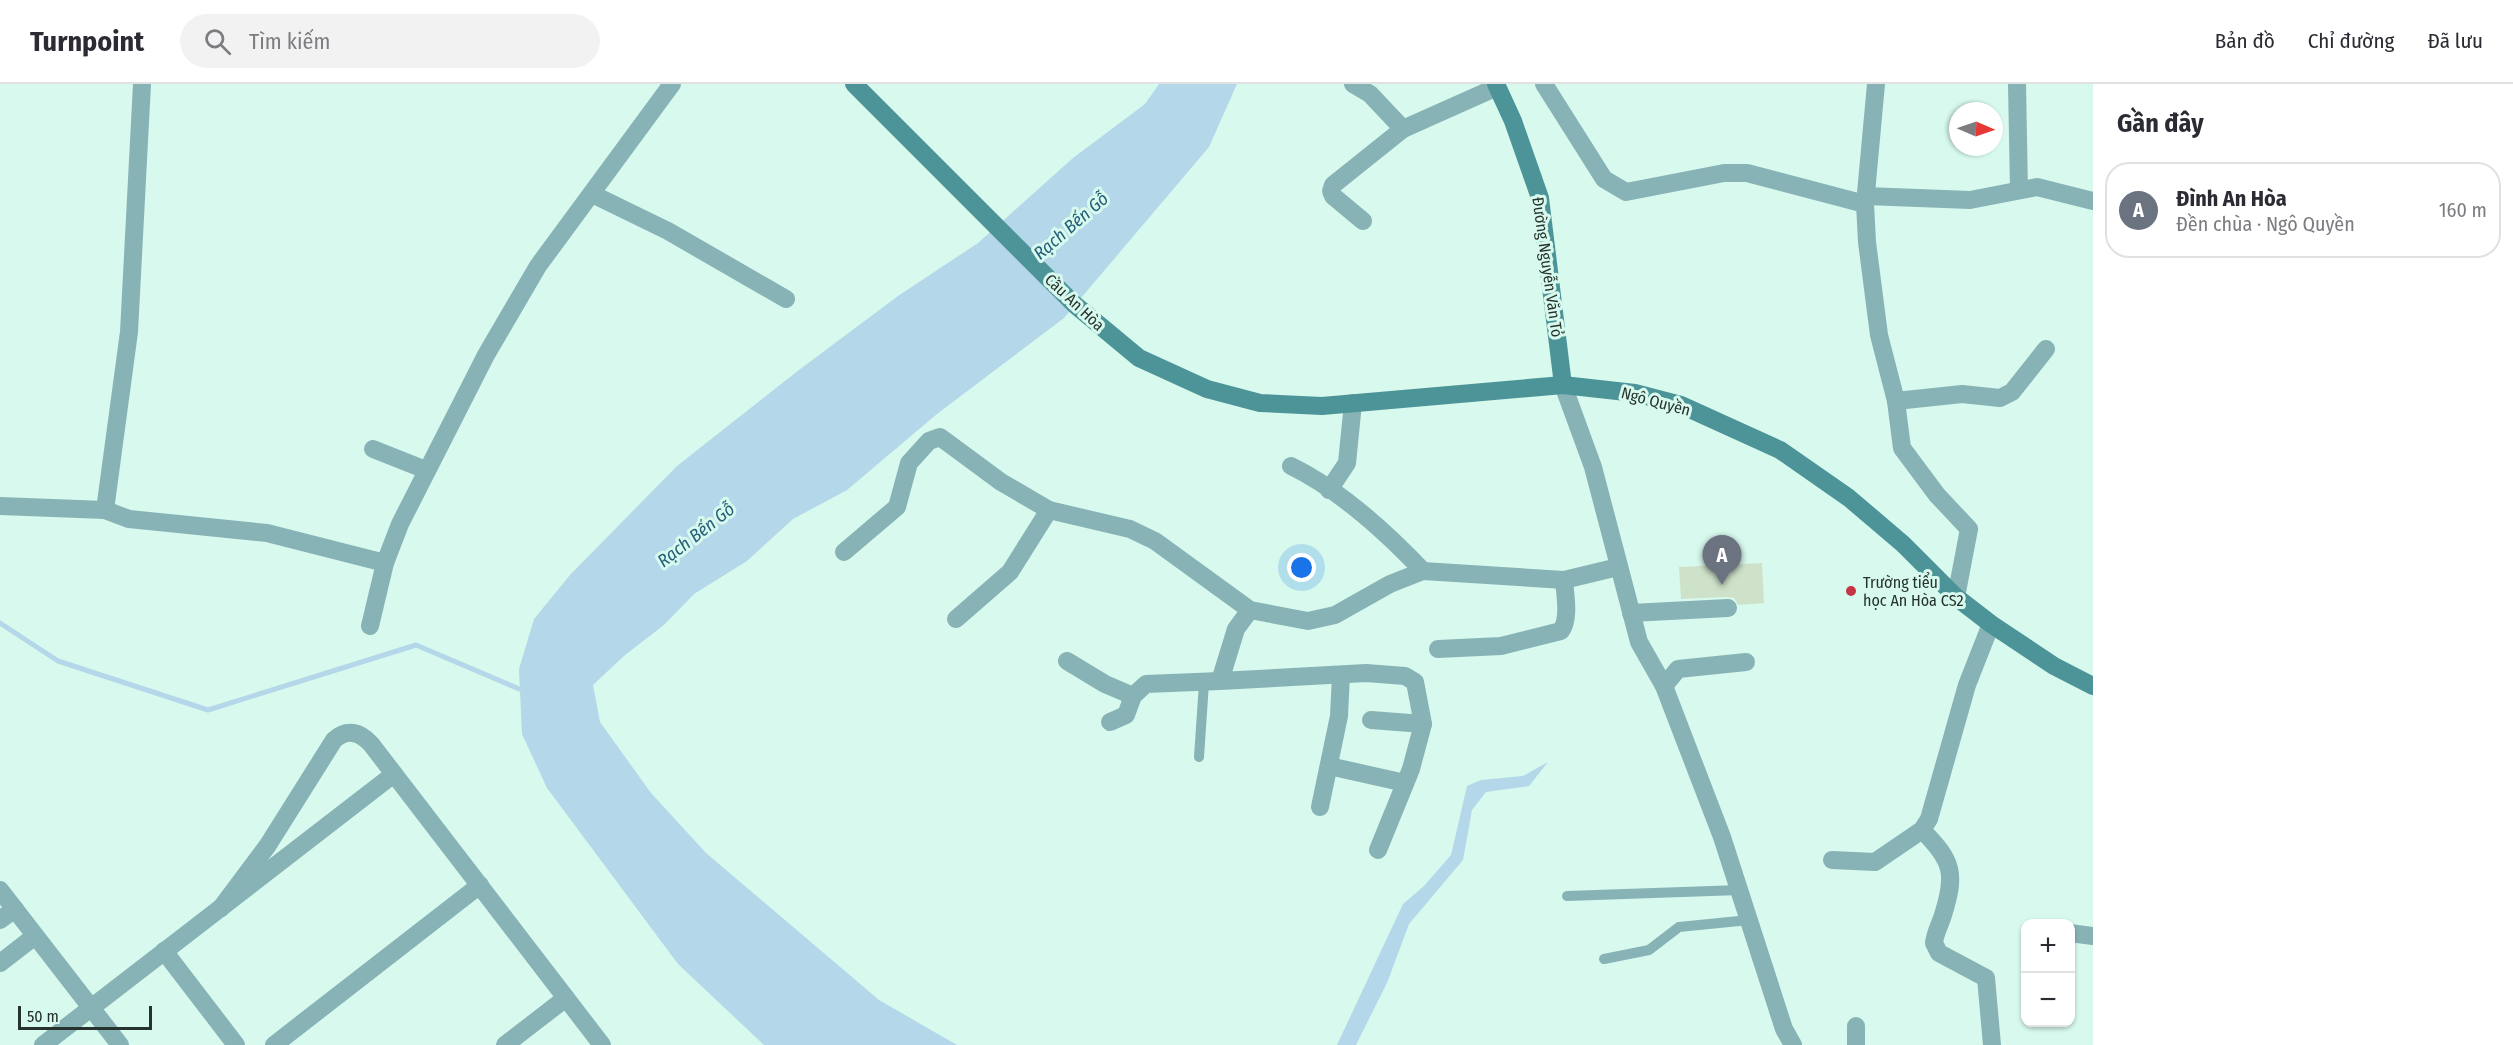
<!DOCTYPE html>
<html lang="vi">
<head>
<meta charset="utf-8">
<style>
  :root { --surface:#fff; --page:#f2f2f3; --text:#2b2b33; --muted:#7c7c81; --line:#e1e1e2; --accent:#1a73e8 }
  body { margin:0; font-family:"Fira Sans Condensed",sans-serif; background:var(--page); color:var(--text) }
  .controls { position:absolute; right:18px; bottom:18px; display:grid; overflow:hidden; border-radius:12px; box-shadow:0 2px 4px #0004 }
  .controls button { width:54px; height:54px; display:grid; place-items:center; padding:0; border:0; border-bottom:2px solid var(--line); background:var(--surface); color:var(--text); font:30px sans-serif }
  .compass { position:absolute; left:1949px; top:18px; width:54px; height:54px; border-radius:50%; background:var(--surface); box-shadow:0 2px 4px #0004; rotate:92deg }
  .scale { position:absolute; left:18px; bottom:15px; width:134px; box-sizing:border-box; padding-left:6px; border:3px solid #25322d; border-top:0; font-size:16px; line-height:21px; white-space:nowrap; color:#25322d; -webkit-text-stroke:4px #d8f9ed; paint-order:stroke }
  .you { position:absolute; left:1302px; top:484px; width:21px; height:21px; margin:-15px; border:4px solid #fff; border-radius:50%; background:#1a73e8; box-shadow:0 0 0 9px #1a73e833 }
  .badge { display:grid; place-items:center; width:39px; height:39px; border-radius:50%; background:var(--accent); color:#fff; font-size:20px; font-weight:700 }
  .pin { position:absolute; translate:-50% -50px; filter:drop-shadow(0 2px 3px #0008) }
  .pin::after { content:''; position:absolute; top:32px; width:21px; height:18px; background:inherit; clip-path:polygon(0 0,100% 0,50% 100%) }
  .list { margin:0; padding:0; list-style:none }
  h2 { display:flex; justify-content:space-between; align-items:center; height:78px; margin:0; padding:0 24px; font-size:26px }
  h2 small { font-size:20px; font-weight:400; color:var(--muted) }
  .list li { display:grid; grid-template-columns:39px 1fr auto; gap:18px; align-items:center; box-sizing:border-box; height:96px; margin:0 12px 12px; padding:0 12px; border:2px solid var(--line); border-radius:24px }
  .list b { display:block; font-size:22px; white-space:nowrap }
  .list p { margin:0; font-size:20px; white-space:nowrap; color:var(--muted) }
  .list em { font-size:20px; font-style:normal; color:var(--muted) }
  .icon { flex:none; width:33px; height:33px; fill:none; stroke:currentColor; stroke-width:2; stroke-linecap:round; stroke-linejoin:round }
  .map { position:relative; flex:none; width:2093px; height:961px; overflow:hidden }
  header { display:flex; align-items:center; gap:36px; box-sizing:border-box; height:84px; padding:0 30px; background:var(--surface); border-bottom:2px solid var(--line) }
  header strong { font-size:28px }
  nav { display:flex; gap:33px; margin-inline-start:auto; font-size:21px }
  .search { width:420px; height:54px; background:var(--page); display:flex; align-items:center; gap:15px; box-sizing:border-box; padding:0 21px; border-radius:33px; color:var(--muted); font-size:22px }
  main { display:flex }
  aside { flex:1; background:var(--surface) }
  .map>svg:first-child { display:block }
  .water { fill:#b4d7e9 }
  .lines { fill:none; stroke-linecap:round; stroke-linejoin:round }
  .stream { stroke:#b4d7e9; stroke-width:5 }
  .building { fill:#cee2ca }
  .lane { stroke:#87b3b6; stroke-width:10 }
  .street { stroke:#87b3b6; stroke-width:18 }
  .secondary { stroke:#4d9499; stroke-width:18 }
  .poi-dot { fill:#c53546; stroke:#d8f9ed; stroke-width:2 }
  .labels { text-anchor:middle; stroke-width:6; stroke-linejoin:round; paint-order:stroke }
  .street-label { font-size:16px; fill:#25322d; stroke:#d8f9ed }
  .poi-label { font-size:16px; fill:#25322d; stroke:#d8f9ed; text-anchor:start }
  .water-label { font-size:18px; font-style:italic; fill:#245f7a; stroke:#d8f9ed }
</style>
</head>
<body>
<header>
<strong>Turnpoint</strong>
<div class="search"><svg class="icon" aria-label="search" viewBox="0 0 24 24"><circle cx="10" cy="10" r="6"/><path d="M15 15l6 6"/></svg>Tìm kiếm</div>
<nav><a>Bản đồ</a><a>Chỉ đường</a><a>Đã lưu</a></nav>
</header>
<main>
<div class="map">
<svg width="2093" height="961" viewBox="0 0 2093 961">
  <rect width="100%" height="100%" fill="#d8f9ed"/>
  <g class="water">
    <polygon points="1159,0 1237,0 1209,63 1064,234 937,330 847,406 793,435 747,477 694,510 664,541 625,571 593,601 600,638 651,709 706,769 879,916 957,961 764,961 678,880 547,704 522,650 519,585 534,535 570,491 677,382 799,286 898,212 978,159 1073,74 1145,20"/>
    <polygon points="1548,678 1529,702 1486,708 1472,726 1463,776 1409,840 1387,899 1356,961 1337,961 1403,820 1424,802 1451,771 1467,702 1481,696 1523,692"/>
  </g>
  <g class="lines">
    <polyline class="stream" points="0,539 58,577 208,626 416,561 524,607"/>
  </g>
  <polygon class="building" points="1762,479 1764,519 1738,521 1734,514 1727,513 1681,515 1679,483"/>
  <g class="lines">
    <g class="lane">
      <polyline points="1199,673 1204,599"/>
      <polyline points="1567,812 1740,806"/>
      <polyline points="1604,875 1649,866 1679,843 1749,836"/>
    </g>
    <g class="street">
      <polyline points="1353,0 1370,10 1403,45 1497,3"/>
      <polyline points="1544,0 1604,95 1626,108 1724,89 1747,89 1865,120"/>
      <polyline points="1876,0 1865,120 1867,158 1879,251 1896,317 1902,364 1937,411 1969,445 1956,513"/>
      <polyline points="2017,0 2019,106"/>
      <polyline points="592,110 668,147 786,215"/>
      <polyline points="1866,112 1970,116 2037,103 2093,117"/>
      <polyline points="1363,137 1333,112 1331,107 1333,101 1403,45"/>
      <polyline points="1563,301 1593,383 1639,558 1664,602 1722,753 1784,945 1793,961"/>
      <polyline points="1896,317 1962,310 2000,314 2012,308 2046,265"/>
      <polyline points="373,365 426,386"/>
      <path d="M1291,382C1340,406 1385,447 1423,487"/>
      <polyline points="1329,406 1347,379 1353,319"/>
      <polyline points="0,422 105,426 129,435 267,449 385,479"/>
      <polyline points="105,426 129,248 142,0"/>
      <polyline points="844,468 897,423 909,379 929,357 940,353 1001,398 1049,426 1130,445 1155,457 1250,526 1308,537 1335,531 1390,500 1423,487 1564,496 1618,483"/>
      <polyline points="1250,526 1236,545 1220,597 1366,589 1405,592 1415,598 1423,640 1411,685 1378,766"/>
      <polyline points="1631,529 1728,524"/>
      <polyline points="956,535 1010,488 1049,426"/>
      <polyline points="370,542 385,479 400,440 486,271 538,182 672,0"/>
      <path d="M1438,565L1501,562L1561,547C1570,534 1565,511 1564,496"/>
      <polyline points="1067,577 1105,600 1133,612"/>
      <polyline points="1664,602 1678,585 1746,578"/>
      <polyline points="1371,636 1423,640"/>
      <polyline points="1110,638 1126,631 1133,612 1146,600 1220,597"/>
      <polyline points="1329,682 1405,699"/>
      <polyline points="1320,723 1339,632 1341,591"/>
      <path d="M1922,746C1953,777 1956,790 1943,831C1940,841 1935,849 1934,859L1939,869L1986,894L1992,961"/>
      <polyline points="1832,776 1875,778 1922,746 1929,735 1967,601 1991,540"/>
      <polyline points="0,806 120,961"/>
      <path d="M221,824L268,761L334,656C347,644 360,648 371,660L602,961"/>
      <polyline points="0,836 15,825"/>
      <polyline points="2070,849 2093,852"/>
      <polyline points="164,867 236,961"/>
      <polyline points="0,879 35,852"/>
      <polyline points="43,961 394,690"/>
      <polyline points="274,961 480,801"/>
      <polyline points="505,961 566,914"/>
      <polyline points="1856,961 1856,942"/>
    </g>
    <g class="secondary">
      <polyline points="854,0 1074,220 1139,274 1207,305 1260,319 1322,322 1563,301 1635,309 1681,321 1780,366 1849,414 1903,460 1956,513 1991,540 2054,582 2093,602"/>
      <polyline points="1496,0 1513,37 1540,114 1563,301"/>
    </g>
  </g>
  <circle class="poi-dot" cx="1851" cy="507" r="6"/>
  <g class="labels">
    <g class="street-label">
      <text transform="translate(1548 183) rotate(82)" y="6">Đường Nguyễn Văn Tỏ</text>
      <text transform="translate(1075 218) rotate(43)" y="6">Cầu An Hòa</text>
      <text transform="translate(1656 317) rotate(15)" y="6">Ngô Quyền</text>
    </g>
    <g class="poi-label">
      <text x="1863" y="504">Trường tiểu<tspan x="1863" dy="18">học An Hòa CS2</tspan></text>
    </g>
    <g class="water-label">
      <text transform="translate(1071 142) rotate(-41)" y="6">Rạch Bến Gỗ</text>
      <text transform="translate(696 451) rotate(-38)" y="6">Rạch Bến Gỗ</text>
    </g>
  </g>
</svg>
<div class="controls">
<button>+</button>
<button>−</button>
</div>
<svg class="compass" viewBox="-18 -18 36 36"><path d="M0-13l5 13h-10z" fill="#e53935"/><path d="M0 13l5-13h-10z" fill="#7c7c81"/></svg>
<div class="scale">50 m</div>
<div class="you"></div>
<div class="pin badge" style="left:1722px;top:501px;background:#6b7280">A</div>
</div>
<aside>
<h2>Gần đây<small></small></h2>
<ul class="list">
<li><span class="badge" style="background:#6b7280">A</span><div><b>Đình An Hòa</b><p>Đền chùa · Ngô Quyền</p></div><em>160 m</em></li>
</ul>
</aside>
</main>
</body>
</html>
